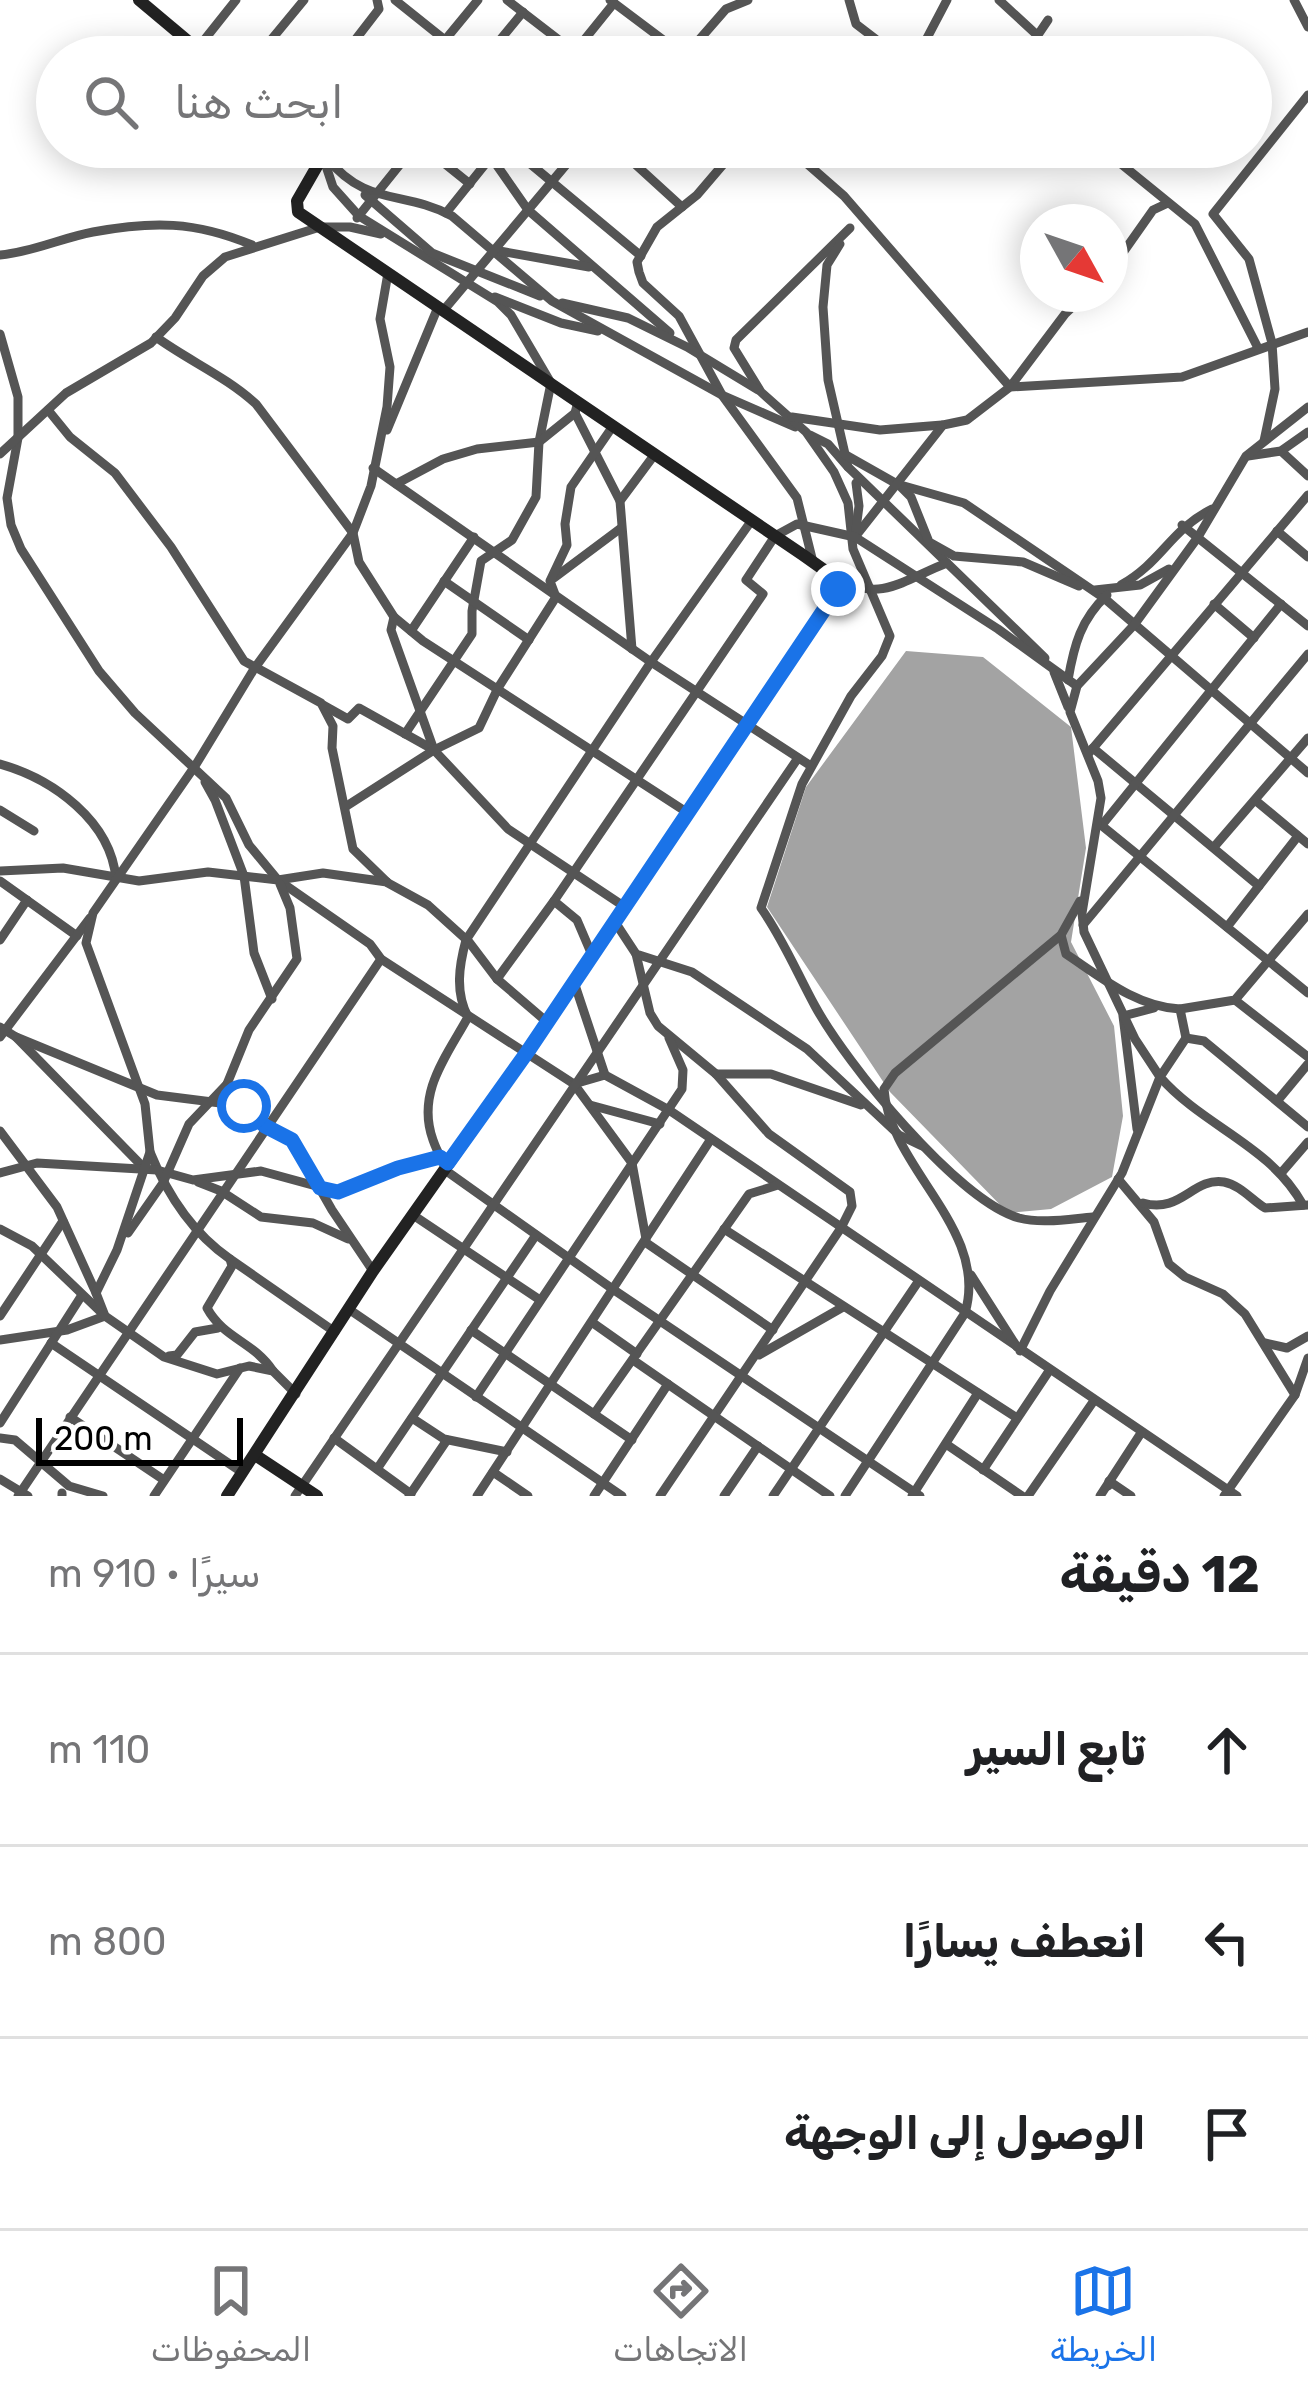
<!DOCTYPE html>
<html lang="ar">
<head>
<meta charset="utf-8">
<style>
  :root { --surface:#fff; --page:#f6f6f6; --text:#202124; --muted:#757577; --line:#e0e0e0; --accent:#1a73e8 }
  body { margin:0; font-family:Rubik,"Noto Naskh Arabic",sans-serif; background:var(--page); color:var(--text); direction:rtl }
  .compass { position:absolute; left:1020px; top:204px; width:108px; height:108px; border-radius:50%; background:var(--surface); box-shadow:0 6px 30px #0003; rotate:130deg }
  .scale { position:absolute; left:36px; bottom:30px; width:207px; box-sizing:border-box; padding-left:12px; border:6px solid #000; border-top:0; font-size:33px; line-height:42px; white-space:nowrap; color:#000; -webkit-text-stroke:9px #fff; paint-order:stroke }
  .stop { position:absolute; width:36px; height:36px; margin:-27px; border:9px solid #1a73e8; border-radius:50%; background:#fff }
  .stop.end { background:#1a73e8; border-color:#fff; box-shadow:0 3px 12px #0008 }
  .list { margin:0; padding:0; list-style:none }
  h2 { display:flex; justify-content:space-between; align-items:center; height:156px; margin:0; padding:0 48px; font-size:51px }
  h2 small { font-size:39px; font-weight:400; color:var(--muted) }
  .list li { display:grid; grid-template-columns:78px 1fr auto; gap:36px; align-items:center; box-sizing:border-box; height:192px; padding:0 48px; border-top:3px solid var(--line) }
  .list b { display:block; font-size:45px; white-space:nowrap }
  .list em { font-size:39px; font-style:normal; color:var(--muted) }
  .icon { flex:none; width:66px; height:66px; fill:none; stroke:currentColor; stroke-width:2; stroke-linecap:round; stroke-linejoin:round }
  .map { position:relative; flex:none; width:1308px; height:1496px; overflow:hidden; direction:ltr }
  .search { position:absolute; background:var(--surface); box-shadow:0 6px 30px #0003; left:36px; right:36px; top:36px; height:132px; display:flex; align-items:center; gap:30px; box-sizing:border-box; padding:0 42px; border-radius:66px; color:var(--muted); font-size:45px }
  .sheet { height:732px; background:var(--surface) }
  nav { display:flex; justify-content:space-around; align-items:center; box-sizing:border-box; height:168px; border-top:3px solid var(--line); background:var(--surface); font-size:33px; color:var(--muted) }
  nav a { display:grid; justify-items:center; gap:6px }
  nav .on { color:var(--accent) }
  .map>svg:first-child { display:block }
  .water { fill:#a3a3a3 }
  .lines { fill:none; stroke-linecap:round; stroke-linejoin:round }
  .street { stroke:#555; stroke-width:9 }
  .secondary { stroke:#222; stroke-width:12 }
  .route { stroke:#1a73e8; stroke-width:15 }
</style>
</head>
<body>
<div class="map">
<svg width="1308" height="1496" viewBox="0 0 1308 1496">
  <rect width="100%" height="100%" fill="#fff"/>
  <polygon class="water" points="906,651 983,657 1071,727 1086,848 1071,942 1114,1026 1123,1116 1112,1177 1051,1209 1008,1213 890,1092 767,907 806,787"/>
  <g class="lines">
    <g class="street">
      <polyline points="395,0 445,40"/>
      <polyline points="507,0 581,57"/>
      <polyline points="610,0 686,57"/>
      <polyline points="849,0 856,24 899,57"/>
      <polyline points="999,0 1037,35"/>
      <polyline points="1294,0 1308,27"/>
      <polyline points="197,49 236,0"/>
      <polyline points="572,55 614,3"/>
      <polyline points="685,56 726,9 748,0"/>
      <polyline points="257,57 304,0"/>
      <polyline points="342,57 379,9 377,0"/>
      <polyline points="431,57 478,0"/>
      <polyline points="486,57 523,12"/>
      <polyline points="917,57 947,0"/>
      <polyline points="1023,57 1048,20"/>
      <polyline points="424,147 470,184"/>
      <polyline points="484,147 528,210 670,333"/>
      <polyline points="510,147 641,256"/>
      <polyline points="633,147 636,165 682,207"/>
      <polyline points="738,147 697,195 657,227 637,262 639,272 643,283 679,316 722,395 797,498 812,558"/>
      <polyline points="788,147 844,196 1010,387 1065,314 1086,294"/>
      <polyline points="1082,147 1090,152 1104,150 1195,224 1258,348"/>
      <polyline points="327,156 341,162 356,147"/>
      <polyline points="323,157 333,187 359,216 498,302 511,315 551,383 539,442 536,497 512,540 481,561 472,611 472,634 405,734"/>
      <path d="M327,158C366,207 404,190 452,216L552,301L722,395L795,427"/>
      <polyline points="365,195 432,253 540,296"/>
      <polyline points="446,213 499,147"/>
      <polyline points="357,218 414,147"/>
      <path d="M850,228L736,340L734,348L761,392L806,432L834,472L848,503L853,549L890,636L882,656L851,696L802,784L761,908C783,939 797,973 815,1006C846,1063 957,1200 1019,1218C1042,1224 1069,1219 1093,1217"/>
      <polyline points="840,244 827,265 823,307 828,380 848,467 1045,658"/>
      <polyline points="494,250 589,267"/>
      <path d="M0,255C33,252 61,238 93,232C152,221 195,221 252,245"/>
      <polyline points="1110,271 1153,210 1168,203"/>
      <polyline points="495,297 561,323 598,331"/>
      <polyline points="562,303 628,318 687,347 758,390"/>
      <polyline points="443,311 581,147"/>
      <polyline points="0,334 18,397 18,438 7,498 11,525 21,549 99,671 135,713 226,798 249,845 278,880 370,944 381,959 574,1084 632,1163 646,1239"/>
      <path d="M156,337C189,361 227,377 256,404L353,533L359,562L394,617L423,641L688,813"/>
      <polyline points="48,410 70,437 115,473 171,547 244,661 321,703 333,726 332,748 353,849 388,883 428,905 469,942 497,979 547,1022"/>
      <polyline points="575,413 620,501"/>
      <polyline points="792,417 880,430 942,425"/>
      <polyline points="387,430 438,307"/>
      <polyline points="810,435 828,444 848,467"/>
      <polyline points="1264,441 1275,389 1272,343 1249,259 1213,214 1308,95"/>
      <polyline points="1281,451 1308,476"/>
      <polyline points="0,454 66,393 151,343 175,318 203,276 225,257 320,227 350,227 381,234"/>
      <polyline points="844,454 897,484 964,503 1104,598 1308,773"/>
      <polyline points="1248,456 1281,451 1308,432"/>
      <polyline points="373,468 651,662 811,766"/>
      <polyline points="396,484 443,459 477,449 539,442 575,413 578,402"/>
      <polyline points="900,486 911,497 929,542 954,556 1023,562 1079,586"/>
      <polyline points="1182,525 1308,626"/>
      <polyline points="1277,531 1308,557"/>
      <polyline points="855,537 943,425 967,420 1010,387 1182,377 1308,332"/>
      <polyline points="855,537 859,506 856,483"/>
      <polyline points="554,578 621,528"/>
      <path d="M842,579C880,604 909,577 947,563"/>
      <polyline points="444,581 529,640"/>
      <path d="M1121,585C1162,562 1170,530 1212,509"/>
      <polyline points="1095,590 1140,585 1169,569"/>
      <polyline points="1214,604 1254,638"/>
      <polyline points="394,617 391,630 434,750"/>
      <polyline points="411,631 474,537"/>
      <polyline points="632,649 620,501 655,454"/>
      <polyline points="1054,672 1068,707"/>
      <path d="M1068,680C1074,645 1081,619 1107,595"/>
      <polyline points="323,705 348,719 359,708 434,750 508,829 625,907"/>
      <polyline points="1093,748 1259,886"/>
      <polyline points="1088,754 1308,495"/>
      <path d="M0,764C53,779 111,821 116,879"/>
      <polyline points="205,782 215,800 244,876 254,953 272,999"/>
      <polyline points="1255,800 1308,844"/>
      <polyline points="345,807 434,750 479,728 498,688 556,597 550,581 567,545 565,524 571,487 613,426"/>
      <polyline points="0,810 34,831"/>
      <polyline points="1101,825 1308,993"/>
      <polyline points="1102,825 1281,604"/>
      <polyline points="1214,847 1308,738"/>
      <polyline points="0,871 63,868 139,881 208,872 278,880 323,873 387,882"/>
      <polyline points="0,881 77,936"/>
      <polyline points="280,884 290,908 297,959 249,1030 227,1084 252,1117 292,1140 332,1210 373,1271"/>
      <polyline points="615,922 636,954 692,972 807,1049 899,1135 922,1146"/>
      <polyline points="1083,925 1308,654"/>
      <polyline points="1227,927 1298,836"/>
      <path d="M1061,935L1066,954C1102,978 1137,1007 1180,1009"/>
      <polyline points="0,940 27,900"/>
      <polyline points="636,954 650,1013 658,1026 716,1074 769,1134 850,1192 852,1206 841,1228 660,1496"/>
      <polyline points="592,955 577,920 554,901 763,594 746,580 775,536 797,524 855,537 998,629 1077,686"/>
      <polyline points="497,979 554,901"/>
      <polyline points="574,982 605,1075"/>
      <polyline points="1235,1000 1308,1057"/>
      <polyline points="0,1027 16,1037 145,1169"/>
      <polyline points="0,1037 90,918"/>
      <polyline points="16,1037 157,1095 244,1106"/>
      <polyline points="1186,1038 1204,1041 1308,1127"/>
      <polyline points="716,1074 771,1074 861,1105"/>
      <polyline points="574,1084 605,1075 669,1110 1237,1496"/>
      <polyline points="1278,1100 1308,1064"/>
      <polyline points="590,1105 660,1124"/>
      <polyline points="1137,1129 1123,1016 1154,1008"/>
      <polyline points="0,1131 57,1207 96,1293"/>
      <path d="M150,1152C167,1194 191,1232 230,1259L232,1266L207,1308C224,1339 253,1341 273,1371"/>
      <path d="M448,1163C439,1156 437,1151 433,1140C416,1093 446,1057 468,1017C455,992 459,966 466,940L651,662L752,520"/>
      <polyline points="445,1170 614,1290 920,1496"/>
      <polyline points="1282,1172 1308,1142"/>
      <polyline points="0,1173 37,1163 157,1170 193,1180 261,1171 338,1192 397,1168 440,1157"/>
      <polyline points="1118,1179 1154,1222 1169,1264 1185,1277 1223,1294 1245,1314 1295,1395"/>
      <polyline points="198,1182 221,1191 261,1217 313,1223 348,1239"/>
      <path d="M1143,1203C1181,1214 1193,1177 1224,1182C1240,1185 1252,1200 1265,1208L1308,1205"/>
      <path d="M1303,1205C1270,1145 1204,1127 1160,1077L1186,1038L1180,1009L1235,1000L1308,914"/>
      <polyline points="413,1215 540,1300"/>
      <polyline points="0,1229 32,1246 105,1316 67,1330 0,1340"/>
      <polyline points="724,1229 884,1332 918,1282"/>
      <polyline points="128,1233 163,1183 189,1124 227,1084"/>
      <polyline points="645,1242 773,1330"/>
      <polyline points="230,1259 335,1332"/>
      <polyline points="971,1275 1017,1347"/>
      <polyline points="350,1310 622,1496"/>
      <polyline points="0,1316 63,1221"/>
      <polyline points="593,1323 637,1354"/>
      <polyline points="471,1330 632,1440"/>
      <polyline points="51,1343 243,1473"/>
      <polyline points="1265,1343 1287,1348 1308,1336"/>
      <polyline points="1020,1351 1050,1291 1122,1173 1160,1077 1135,1039 1084,932 1082,913 1101,798 1098,781 1070,712 1077,686 1134,625 1198,537 1246,456 1308,407"/>
      <polyline points="759,1355 843,1307"/>
      <polyline points="169,1356 177,1355 195,1332 218,1328"/>
      <polyline points="633,1360 830,1496"/>
      <polyline points="296,1394 273,1371 249,1366 217,1374 164,1357 105,1316 96,1293 117,1250 150,1152 145,1104 86,943 93,913 195,766 254,669 353,533 371,486 387,407 390,367 380,319 388,273"/>
      <polyline points="476,1397 682,1089 683,1070 669,1038"/>
      <polyline points="594,1414 749,1194 778,1185"/>
      <polyline points="70,1417 164,1480"/>
      <polyline points="412,1418 444,1439 507,1452"/>
      <polyline points="0,1423 82,1295"/>
      <polyline points="0,1438 15,1440 69,1486 103,1496"/>
      <polyline points="334,1438 411,1494"/>
      <polyline points="946,1444 1022,1496"/>
      <polyline points="377,1469 536,1235"/>
      <polyline points="983,1470 1049,1371"/>
      <polyline points="493,1472 528,1496"/>
      <polyline points="0,1479 28,1496"/>
      <polyline points="1108,1486 1109,1481 1131,1496"/>
      <polyline points="18,1496 381,959"/>
      <polyline points="62,1496 62,1493"/>
      <polyline points="154,1496 240,1368"/>
      <polyline points="295,1496 798,758"/>
      <polyline points="409,1496 447,1440"/>
      <polyline points="477,1496 711,1139"/>
      <polyline points="594,1496 668,1384"/>
      <polyline points="724,1496 758,1446"/>
      <polyline points="773,1496 884,1332 1017,1418"/>
      <path d="M845,1496L965,1313C990,1229 889,1168 884,1089L895,1073L1061,935L1080,901"/>
      <polyline points="912,1496 978,1393"/>
      <polyline points="1028,1496 1093,1402"/>
      <polyline points="1100,1496 1141,1433"/>
      <polyline points="1224,1496 1295,1395 1308,1358"/>
    </g>
    <g class="secondary">
      <polyline points="139,0 207,57"/>
      <polyline points="255,1455 317,1496"/>
      <polyline points="227,1496 373,1271 528,1051 838,589 834,577 803,555 298,212 297,201 324,154 317,147"/>
    </g>
  </g>
  <g class="lines">
    <polyline class="route" points="244,1106 265,1126 292,1140 320,1188 338,1192 398,1168 440,1157 448,1163 528,1051 838,589"/>
  </g>
</svg>
<svg class="compass" viewBox="-18 -18 36 36"><path d="M0-13l5 13h-10z" fill="#e53935"/><path d="M0 13l5-13h-10z" fill="#757577"/></svg>
<div class="scale">200 m</div>
<div class="stop" style="left:244px;top:1106px"></div>
<div class="stop end" style="left:838px;top:589px"></div>
<div class="search"><svg class="icon" aria-label="search" viewBox="0 0 24 24"><circle cx="10" cy="10" r="6"/><path d="M15 15l6 6"/></svg>ابحث هنا</div>
</div>
<section class="sheet">
<h2>12 دقيقة<small>سيرًا · 910 m</small></h2>
<ul class="list">
<li><svg class="icon" aria-label="ahead" viewBox="0 0 24 24"><path d="M12 20V5M6 11l6-6 6 6"/></svg><div><b>تابع السير</b></div><em>110 m</em></li>
<li><svg class="icon" aria-label="left" viewBox="0 0 24 24"><path d="M17 20v-9H6M10 6l-5 5 5 5"/></svg><div><b>انعطف يسارًا</b></div><em>800 m</em></li>
<li><svg class="icon" aria-label="arrive" viewBox="0 0 24 24"><path d="M6 21V4h12l-3 4 3 4H6"/></svg><div><b>الوصول إلى الوجهة</b></div></li>
</ul>
</section>
<nav>
<a class="on"><svg class="icon" aria-label="map" viewBox="0 0 24 24"><path d="M3 6l6-2 6 2 6-2v14l-6 2-6-2-6 2zM9 4v14M15 6v14"/></svg>الخريطة</a>
<a><svg class="icon" aria-label="directions" viewBox="0 0 24 24"><path d="M12 3l9 9-9 9-9-9zM9 14v-3h6M13 9l2 2-2 2"/></svg>الاتجاهات</a>
<a><svg class="icon" aria-label="saved" viewBox="0 0 24 24"><path d="M7 4h10v16l-5-4-5 4z"/></svg>المحفوظات</a>
</nav>
</body>
</html>
